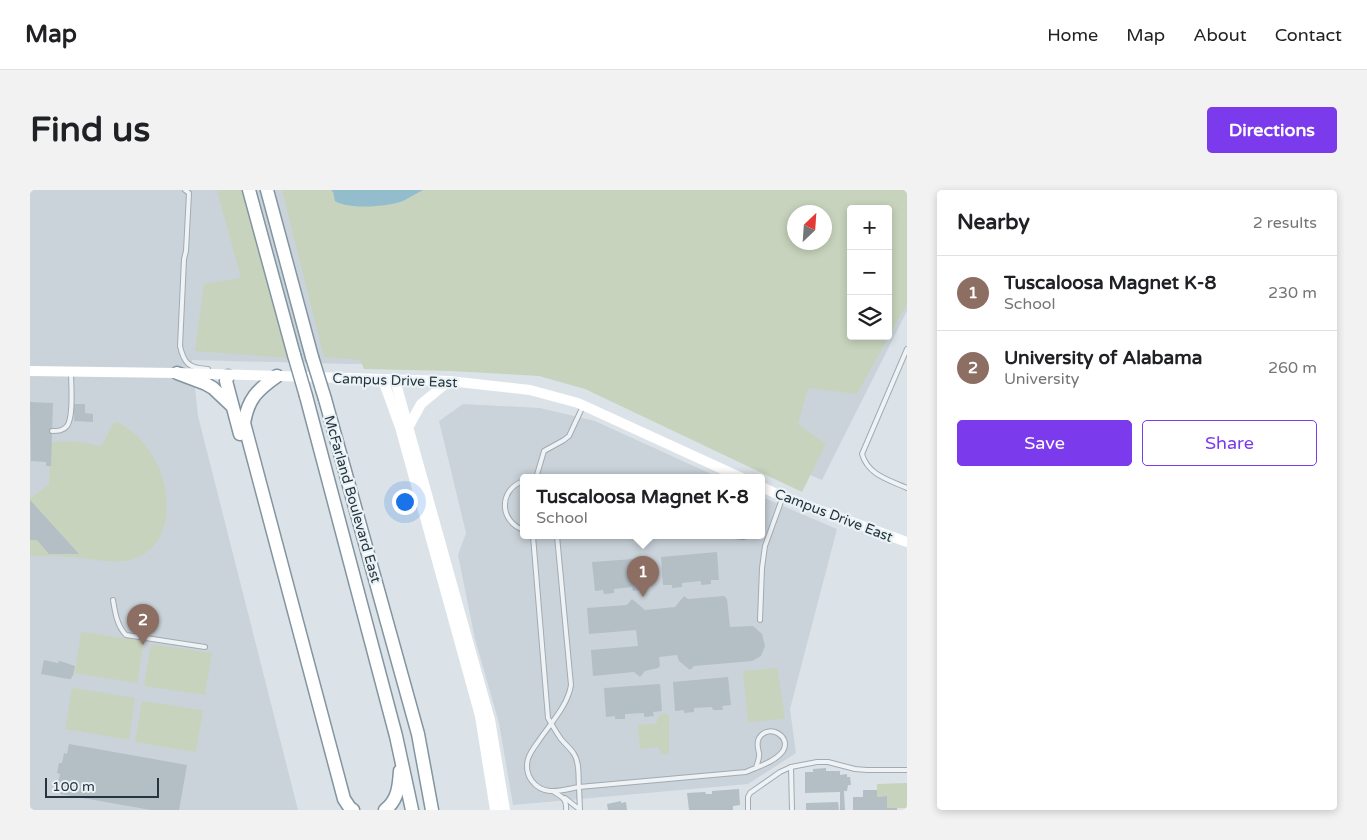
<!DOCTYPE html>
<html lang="en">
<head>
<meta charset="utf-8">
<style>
  :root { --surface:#fff; --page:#f2f2f2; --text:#202124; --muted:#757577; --line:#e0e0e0; --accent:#7c3aed }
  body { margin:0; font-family:"Varela Round",sans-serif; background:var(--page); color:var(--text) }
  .controls { position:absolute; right:15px; top:15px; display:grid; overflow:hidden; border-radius:5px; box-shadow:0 2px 8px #0003 }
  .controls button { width:45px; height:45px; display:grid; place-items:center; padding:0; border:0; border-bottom:1px solid var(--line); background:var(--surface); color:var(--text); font:25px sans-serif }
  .compass { position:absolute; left:757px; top:15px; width:45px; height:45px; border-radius:50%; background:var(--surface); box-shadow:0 2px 8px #0003; rotate:25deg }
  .scale { position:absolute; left:15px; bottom:12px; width:114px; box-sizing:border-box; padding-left:5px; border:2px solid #24353f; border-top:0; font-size:14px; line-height:18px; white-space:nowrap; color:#24353f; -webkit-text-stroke:4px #ebf2f5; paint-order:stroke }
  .you { position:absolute; left:374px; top:311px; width:18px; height:18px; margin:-12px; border:4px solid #fff; border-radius:50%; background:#1a73e8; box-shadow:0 0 0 8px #1a73e833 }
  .badge { display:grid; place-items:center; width:32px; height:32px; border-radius:50%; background:var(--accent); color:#fff; font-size:16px; font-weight:700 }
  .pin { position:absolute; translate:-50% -41px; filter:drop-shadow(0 1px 2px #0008) }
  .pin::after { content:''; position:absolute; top:26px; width:18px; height:15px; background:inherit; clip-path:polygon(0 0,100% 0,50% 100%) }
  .popup { position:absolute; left:490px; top:284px; width:245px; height:65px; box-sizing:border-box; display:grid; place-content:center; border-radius:5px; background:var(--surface); filter:drop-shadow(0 1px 4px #0005); font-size:16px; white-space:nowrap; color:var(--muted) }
  .popup b { font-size:19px; color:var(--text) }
  .popup::after { content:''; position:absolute; left:50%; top:100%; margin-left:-10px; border:10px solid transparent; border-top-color:var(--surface) }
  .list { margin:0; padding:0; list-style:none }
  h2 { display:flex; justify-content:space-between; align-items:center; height:65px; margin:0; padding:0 20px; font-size:21px }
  h2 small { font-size:16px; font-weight:400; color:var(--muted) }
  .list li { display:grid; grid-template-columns:32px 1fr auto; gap:15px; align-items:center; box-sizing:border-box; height:75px; padding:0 20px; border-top:1px solid var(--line) }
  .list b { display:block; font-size:19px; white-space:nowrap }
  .list p { margin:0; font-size:16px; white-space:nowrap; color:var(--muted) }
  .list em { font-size:16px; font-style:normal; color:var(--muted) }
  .actions { display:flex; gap:10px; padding:15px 20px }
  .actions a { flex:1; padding:11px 0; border:1px solid var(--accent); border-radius:5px; text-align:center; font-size:18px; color:var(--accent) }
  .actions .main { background:var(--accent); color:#fff }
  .icon { flex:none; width:28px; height:28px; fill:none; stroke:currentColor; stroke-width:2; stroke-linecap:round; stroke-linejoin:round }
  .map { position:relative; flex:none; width:877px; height:620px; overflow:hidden; border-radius:5px }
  header { display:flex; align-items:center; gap:30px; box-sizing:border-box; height:70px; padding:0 25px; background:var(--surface); border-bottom:1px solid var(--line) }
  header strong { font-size:24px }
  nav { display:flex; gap:28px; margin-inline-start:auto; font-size:18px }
  .intro { display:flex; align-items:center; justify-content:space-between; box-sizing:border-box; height:120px; padding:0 30px }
  h1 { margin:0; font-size:35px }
  .button { padding:12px 22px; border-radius:5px; background:var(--accent); color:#fff; font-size:18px; font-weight:700 }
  main { display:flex; gap:30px; padding:0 30px }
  aside { flex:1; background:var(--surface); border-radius:5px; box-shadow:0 2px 8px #0003 }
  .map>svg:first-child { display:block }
  .built { fill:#cad3da }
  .green { fill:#c7d3bc; fill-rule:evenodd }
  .water { fill:#93bdcc }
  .building { fill:#b3bec5 }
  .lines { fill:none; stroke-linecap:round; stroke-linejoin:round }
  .lane-casing { stroke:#a1abb2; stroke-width:6 }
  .highway-casing { stroke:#8295a0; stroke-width:15 }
  .lane { stroke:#eff3f6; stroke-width:4 }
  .secondary { stroke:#fff; stroke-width:10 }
  .highway { stroke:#fff; stroke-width:12 }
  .highway-bridge-casing { stroke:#8295a0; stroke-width:15; stroke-linecap:butt }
  .highway-bridge { stroke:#fff; stroke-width:12 }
  .labels { text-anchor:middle; stroke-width:4.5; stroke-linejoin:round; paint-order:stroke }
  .street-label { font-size:14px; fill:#24353f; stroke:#ebf2f5 }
</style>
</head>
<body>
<header>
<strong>Map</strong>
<nav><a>Home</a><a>Map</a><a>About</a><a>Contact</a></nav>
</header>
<div class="intro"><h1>Find us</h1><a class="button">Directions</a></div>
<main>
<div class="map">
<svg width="877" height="620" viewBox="0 0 877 620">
  <rect width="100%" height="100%" fill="#dce3e8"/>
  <g class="built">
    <polygon points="0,0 593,0 821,146 858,146 877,63 877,121 792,290 562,194 404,157 402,172 319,174 162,170 168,226 268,620 0,620"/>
    <polygon points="433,214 510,218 565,231 690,288 494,288 494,346 732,346 732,307 807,339 760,519 766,563 718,594 483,615 469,533 445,449 428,365 436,343 409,231"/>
  </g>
  <g class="green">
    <polygon points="187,0 213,0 257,168 165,161 174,94 211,88"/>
    <path d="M252,0H301L303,2L305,11H374L393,0H877V114L827,204L778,198L768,234L796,254L772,302L555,199L509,186L420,181L334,179L330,170L294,167ZM821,19H858V146H821ZM764,22H794V52H764Z"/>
    <path d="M87,232C103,240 118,255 126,272C142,302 144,353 106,368C86,376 62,368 42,367C28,366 14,366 0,366V308L19,295L20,252C38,251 54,251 71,257L83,234Z"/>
    <polygon points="51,442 114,451 107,493 45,483"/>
    <polygon points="121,454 182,463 175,505 114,496"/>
    <path d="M748,478C749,495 753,511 755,529L718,532L713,481Z"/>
    <polygon points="42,498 105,508 99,550 35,539"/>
    <polygon points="112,511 173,520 166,562 105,552"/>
    <polygon points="634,523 638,524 639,528 639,564 632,564 628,557 610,559 608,535 626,534 629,526"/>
    <polygon points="877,593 877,618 857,618 856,606 847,607 847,594"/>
  </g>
  <path class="water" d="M301,0H393C387,3 381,7 375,10C360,17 319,20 305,11L303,2Z"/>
  <g class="building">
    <polygon points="0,212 23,213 21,276 16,276 16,272 1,271"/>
    <polygon points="44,214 55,214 55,223 63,224 63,232 44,231"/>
    <polygon points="0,310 49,364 19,364 7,350 0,350"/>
    <polygon points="687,362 689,390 681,390 681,394 671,395 671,391 652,393 652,397 642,398 642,395 633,395 631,367"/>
    <polygon points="618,368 621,396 612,396 612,400 603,401 602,397 584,399 584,403 574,404 573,400 565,401 562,372"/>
    <polygon points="654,406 658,409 694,406 697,409 700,437 723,436 732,444 735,456 731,466 722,471 664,476 660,480 649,471 647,465 629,467 630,476 628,478 615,481 610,487 604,482 563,486 561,460 608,456 606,440 559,444 557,418 597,415 602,409 615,420 645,417"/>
    <polygon points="14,470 28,473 29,471 30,471 45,476 43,486 42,486 41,489 38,489 11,484"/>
    <polygon points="698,487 701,515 692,516 693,520 683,520 682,517 664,518 664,522 654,523 654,520 645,521 643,492"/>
    <polygon points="630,494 632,521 623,522 624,526 614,527 614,523 595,524 595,529 585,529 585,526 576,527 574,498"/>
    <polygon points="39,554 157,575 149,620 121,620 30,604 32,594 28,593 30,584 27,583 29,573 32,573 34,563 37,564"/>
    <polygon points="796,578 796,581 810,581 810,585 817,584 817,587 820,587 821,595 818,595 817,601 814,601 815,620 810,620 810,602 775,603 775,582 783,582 783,579"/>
    <polygon points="709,599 710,615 703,616 703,620 659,620 657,603 675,602 676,604 682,604 682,601"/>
    <polygon points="833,600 847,600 847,607 857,606 857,618 867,618 867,620 823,620 823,607 833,607"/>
    <polygon points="591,611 591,613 596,612 597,620 578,620 577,614"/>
    <polygon points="808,612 809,620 776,620 776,613"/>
  </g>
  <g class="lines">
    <g class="lane-casing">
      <g id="lane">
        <path d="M155,0L159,3L156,61L154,69L150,156C154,174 159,178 178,179"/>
        <path d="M877,159L832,264C838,285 859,290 877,298"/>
        <path d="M22,241C28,241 33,241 37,236C44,227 41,194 41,182"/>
        <polyline points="506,288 514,261 534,250 539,246 553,216"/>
        <path d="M494,291C468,299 469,332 494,340"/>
        <path d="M503,346L518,528C522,535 526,542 531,549C535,554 541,559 544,564C550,573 548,587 549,597C532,600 514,607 502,591C497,585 496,576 498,569C500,562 506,555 510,549C521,533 538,515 541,495L527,346"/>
        <polyline points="704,346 713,347 717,346"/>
        <path d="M83,410C85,422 87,436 96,445L175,457"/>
        <polyline points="730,430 732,378 735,356 752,309"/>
        <polyline points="761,577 762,620"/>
        <path d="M524,602C533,607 537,610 536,620"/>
        <polyline points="535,608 549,619"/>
        <path d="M550,620L549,597L716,582C727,577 745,572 753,561C762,546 738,533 729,548C726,553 728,558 729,563C730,568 727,573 726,578"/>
        <polyline points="718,620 718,607 720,603 750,582 761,577 787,572 798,572 825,579 837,580 877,580"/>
      </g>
    </g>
    <g class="highway-casing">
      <g id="highway">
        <polyline points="219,0 264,165"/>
        <polyline points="237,0 282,167"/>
        <polyline points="147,183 176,194 183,198 202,216"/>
        <polyline points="198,186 196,191 210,244"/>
        <path d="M247,186C227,200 218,209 214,233L314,609L320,618L323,620"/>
        <polyline points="276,206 366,546 382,620"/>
        <polyline points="295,209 388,544 402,620"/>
        <path d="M355,620C368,610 369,596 370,581"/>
      </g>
    </g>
    <use href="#lane" class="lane"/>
    <g class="secondary">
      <polyline points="0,181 147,183 419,191 500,200 548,213 712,288"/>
      <polyline points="353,190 370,237 450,526 465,620"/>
      <polyline points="365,190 460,530 475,620"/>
      <polyline points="379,236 391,214 419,191"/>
      <polyline points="732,297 753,307 877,352"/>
    </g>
    <use href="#highway" class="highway"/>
    <g class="highway-bridge-casing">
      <g id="highway-bridge">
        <polyline points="264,165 276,206"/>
        <polyline points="282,167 295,209"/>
      </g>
    </g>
    <use href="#highway-bridge" class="highway-bridge"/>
  </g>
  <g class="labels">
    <g class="street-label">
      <text transform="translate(365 190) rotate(2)" y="5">Campus Drive East</text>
      <text transform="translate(323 309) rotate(74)" y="5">McFarland Boulevard East</text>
      <text transform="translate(804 325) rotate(21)" y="5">Campus Drive East</text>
    </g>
  </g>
</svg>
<div class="controls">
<button>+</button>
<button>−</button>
<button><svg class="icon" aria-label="layers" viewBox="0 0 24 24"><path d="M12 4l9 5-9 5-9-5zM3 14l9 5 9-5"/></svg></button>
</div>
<svg class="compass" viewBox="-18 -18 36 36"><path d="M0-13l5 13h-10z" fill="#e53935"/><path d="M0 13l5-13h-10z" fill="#757577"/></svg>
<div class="scale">100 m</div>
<div class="you"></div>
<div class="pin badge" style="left:613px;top:407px;background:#8d6e63">1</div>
<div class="popup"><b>Tuscaloosa Magnet K-8</b>School</div>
<div class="pin badge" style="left:113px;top:455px;background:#8d6e63">2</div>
</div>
<aside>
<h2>Nearby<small>2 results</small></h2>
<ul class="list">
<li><span class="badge" style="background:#8d6e63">1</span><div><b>Tuscaloosa Magnet K-8</b><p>School</p></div><em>230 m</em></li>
<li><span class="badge" style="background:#8d6e63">2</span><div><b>University of Alabama</b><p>University</p></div><em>260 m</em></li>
</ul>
<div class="actions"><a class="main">Save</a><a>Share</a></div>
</aside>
</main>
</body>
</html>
